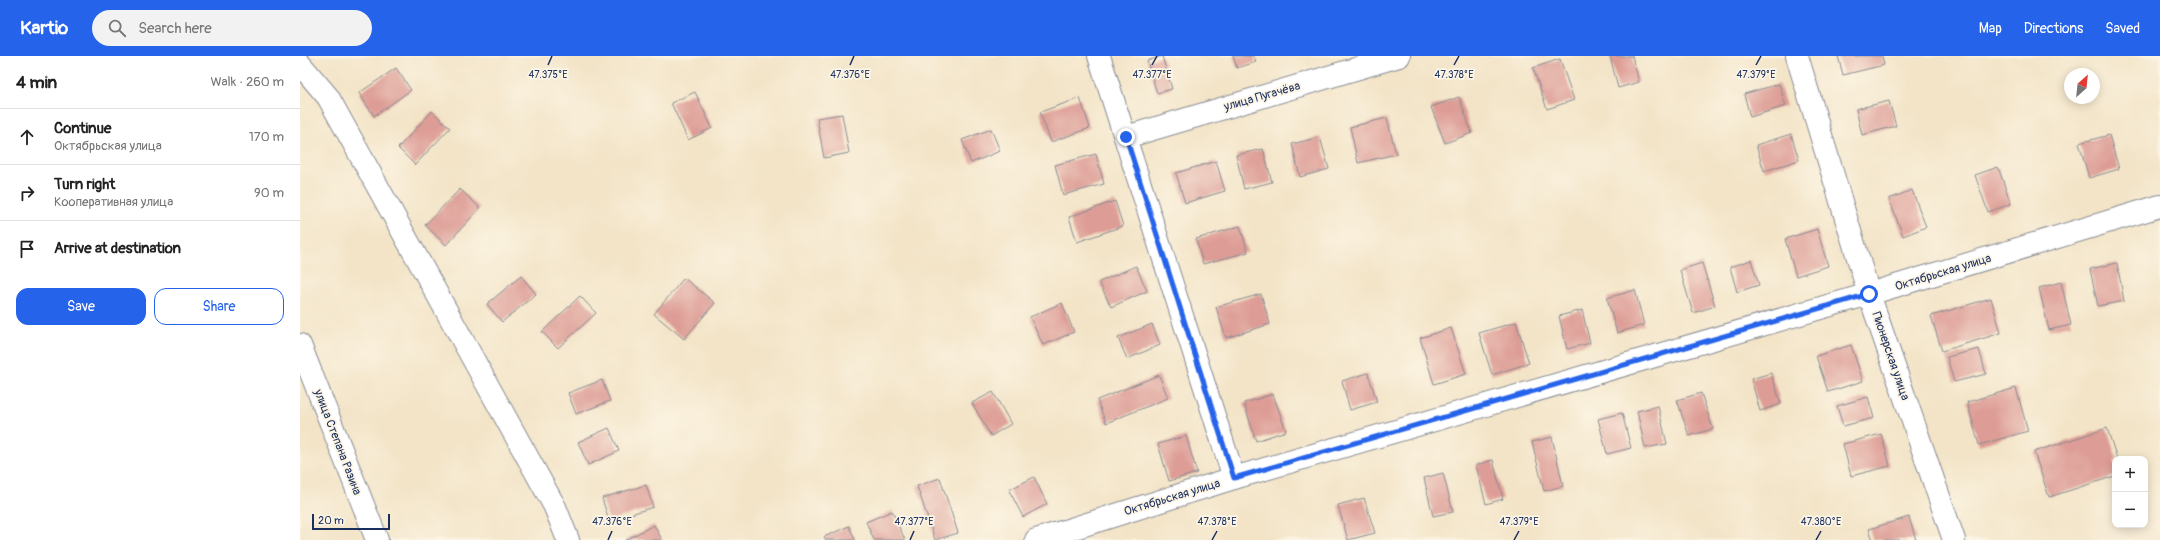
<!DOCTYPE html>
<html lang="en">
<head>
<meta charset="utf-8">
<style>
  :root { --surface:#fff; --page:#f2f2f2; --text:#222; --muted:#767676; --line:#e0e0e0; --accent:#2563eb }
  body { margin:0; font-family:Pangolin,sans-serif; background:var(--page); color:var(--text) }
  .controls { position:absolute; right:12px; bottom:12px; display:grid; overflow:hidden; border-radius:8px; box-shadow:0 2px 10px #0003 }
  .controls button { width:36px; height:36px; display:grid; place-items:center; padding:0; border:0; border-bottom:1px solid var(--line); background:var(--surface); color:var(--text); font:20px sans-serif }
  .compass { position:absolute; left:1764px; top:12px; width:36px; height:36px; border-radius:50%; background:var(--surface); box-shadow:0 2px 10px #0003; rotate:27deg }
  .scale { position:absolute; left:12px; bottom:10px; width:78px; box-sizing:border-box; padding-left:4px; border:2px solid #1b2f5e; border-top:0; font-size:11px; line-height:14px; white-space:nowrap; color:#1b2f5e; -webkit-text-stroke:3px #fcf5e5; paint-order:stroke }
  .stop { position:absolute; width:12px; height:12px; margin:-9px; border:3px solid #2563eb; border-radius:50%; background:#fff }
  .stop.end { background:#2563eb; border-color:#fff; box-shadow:0 1px 4px #0008 }
  .list { margin:0; padding:0; list-style:none }
  h2 { display:flex; justify-content:space-between; align-items:center; height:52px; margin:0; padding:0 16px; font-size:17px }
  h2 small { font-size:13px; font-weight:400; color:var(--muted) }
  .list li { display:grid; grid-template-columns:26px 1fr auto; gap:12px; align-items:center; box-sizing:border-box; height:56px; padding:0 16px; border-top:1px solid var(--line) }
  .list b { display:block; font-size:15px; white-space:nowrap }
  .list p { margin:0; font-size:13px; white-space:nowrap; color:var(--muted) }
  .list em { font-size:13px; font-style:normal; color:var(--muted) }
  .actions { display:flex; gap:8px; padding:12px 16px }
  .actions a { flex:1; padding:9px 0; border:1px solid var(--accent); border-radius:12px; text-align:center; font-size:14px; color:var(--accent) }
  .actions .main { background:var(--accent); color:#fff }
  .icon { flex:none; width:22px; height:22px; fill:none; stroke:currentColor; stroke-width:2; stroke-linecap:round; stroke-linejoin:round }
  .map { position:relative; flex:none; width:1860px; height:484px; overflow:hidden }
  header { display:flex; align-items:center; gap:24px; box-sizing:border-box; height:56px; padding:0 20px; background:var(--accent); color:#fff }
  header strong { font-size:19px }
  nav { display:flex; gap:22px; margin-inline-start:auto; font-size:14px }
  .search { width:280px; height:36px; background:var(--page); display:flex; align-items:center; gap:10px; box-sizing:border-box; padding:0 14px; border-radius:22px; color:var(--muted); font-size:15px }
  main { display:flex }
  aside { flex:1; background:var(--surface) }
  .map>svg:first-child { display:block }
  .building { fill:#dd9c95 }
  .lines { fill:none; stroke-linecap:round; stroke-linejoin:round }
  .minor-casing { stroke:#878a92; stroke-width:24 }
  .minor { stroke:#fff; stroke-width:22 }
  .route { stroke:#2563eb; stroke-width:5 }
  .ticks { fill:none; stroke:#1b2f5e; stroke-width:1.5 }
  .labels { text-anchor:middle; stroke-width:3.5; stroke-linejoin:round; paint-order:stroke }
  .street-label { font-size:12px; fill:#1b2f5e; stroke:#fcf5e5 }
  .ticks-label { font-size:10px; text-anchor:middle; fill:#1b2f5e; stroke:#fcf5e5; stroke-width:3.5; stroke-linejoin:round; paint-order:stroke }
</style>
</head>
<body>
<header>
<strong>Kartio</strong>
<div class="search"><svg class="icon" aria-label="search" viewBox="0 0 24 24"><circle cx="10" cy="10" r="6"/><path d="M15 15l6 6"/></svg>Search here</div>
<nav><a>Map</a><a>Directions</a><a>Saved</a></nav>
</header>
<main>
<aside>
<h2>4 min<small>Walk · 260 m</small></h2>
<ul class="list">
<li><svg class="icon" aria-label="ahead" viewBox="0 0 24 24"><path d="M12 20V5M6 11l6-6 6 6"/></svg><div><b>Continue</b><p>Октябрьская улица</p></div><em>170 m</em></li>
<li><svg class="icon" aria-label="right" viewBox="0 0 24 24"><path d="M7 20v-9h11M14 6l5 5-5 5"/></svg><div><b>Turn right</b><p>Кооперативная улица</p></div><em>90 m</em></li>
<li><svg class="icon" aria-label="arrive" viewBox="0 0 24 24"><path d="M6 21V4h12l-3 4 3 4H6"/></svg><div><b>Arrive at destination</b></div></li>
</ul>
<div class="actions"><a class="main">Save</a><a>Share</a></div>
</aside>
<div class="map">
<svg width="1860" height="484" viewBox="0 0 1860 484">
  <rect width="100%" height="100%" fill="#fcf5e5"/>
  <filter id="ink" filterUnits="userSpaceOnUse"><feTurbulence type="fractalNoise" baseFrequency=".025" numOctaves="2"/><feDisplacementMap in="SourceGraphic" scale="8" xChannelSelector="R" yChannelSelector="G"/><feConvolveMatrix kernelMatrix="1 2 1 2 8 2 1 2 1" color-interpolation-filters="sRGB"/></filter>
  <filter id="wash" filterUnits="userSpaceOnUse"><feTurbulence type="fractalNoise" baseFrequency=".012" numOctaves="4" result="noise"/><feDisplacementMap in="SourceGraphic" scale="16" xChannelSelector="R" yChannelSelector="G"/><feGaussianBlur stdDeviation="0.9" result="paint"/><feColorMatrix in="noise" values="0 0 0 0 0 0 0 0 0 0 0 0 0 0 0 0 0 1.4 0 .05"/><feComposite in="paint" operator="in"/></filter>
  <g filter="url(#wash)">
    <rect width="100%" height="100%" fill="#f3e4c7"/>
    <g id="blocks">
      <g class="building">
        <polygon points="862,0 872,33 857,37 847,5"/>
        <polygon points="933,0 954,0 956,6 937,12"/>
        <polygon points="1310,0 1332,0 1339,26 1318,32"/>
        <polygon points="1538,0 1582,0 1584,9 1543,19"/>
        <polygon points="1260,3 1274,44 1247,53 1233,12"/>
        <polygon points="96,12 111,34 74,60 59,37"/>
        <polygon points="1479,28 1486,50 1450,61 1444,38"/>
        <polygon points="395,36 412,72 388,84 371,47"/>
        <polygon points="1159,41 1172,77 1145,87 1131,51"/>
        <polygon points="780,42 790,72 751,86 740,56"/>
        <polygon points="1589,45 1596,70 1562,79 1556,53"/>
        <polygon points="132,55 150,72 115,109 98,92"/>
        <polygon points="542,58 549,97 524,102 517,62"/>
        <polygon points="1087,62 1096,98 1058,107 1050,71"/>
        <polygon points="691,73 700,95 671,107 662,84"/>
        <polygon points="1491,78 1499,104 1464,115 1456,89"/>
        <polygon points="1809,79 1819,113 1789,122 1779,87"/>
        <polygon points="1020,81 1029,113 1000,121 992,88"/>
        <polygon points="963,93 972,126 944,133 936,99"/>
        <polygon points="796,98 804,128 763,139 755,109"/>
        <polygon points="916,105 925,135 885,147 876,117"/>
        <polygon points="1698,111 1711,148 1688,156 1675,119"/>
        <polygon points="160,133 180,152 146,189 125,169"/>
        <polygon points="1612,134 1626,171 1603,180 1589,143"/>
        <polygon points="815,145 823,170 777,186 769,161"/>
        <polygon points="940,170 948,196 903,208 896,183"/>
        <polygon points="1517,173 1528,210 1496,220 1485,183"/>
        <polygon points="1451,204 1459,229 1437,236 1430,211"/>
        <polygon points="1402,207 1415,250 1393,257 1380,214"/>
        <polygon points="1817,207 1824,245 1798,250 1790,213"/>
        <polygon points="836,210 847,235 811,251 799,226"/>
        <polygon points="221,220 236,238 202,266 187,248"/>
        <polygon points="384,222 415,247 384,283 354,258"/>
        <polygon points="1761,226 1771,269 1749,274 1739,232"/>
        <polygon points="1335,234 1344,269 1317,277 1307,242"/>
        <polygon points="961,238 970,268 926,282 916,251"/>
        <polygon points="280,240 296,257 258,292 242,276"/>
        <polygon points="1691,242 1701,277 1642,295 1631,260"/>
        <polygon points="762,247 774,276 743,289 730,261"/>
        <polygon points="1282,254 1290,287 1267,293 1259,260"/>
        <polygon points="1216,266 1229,307 1192,319 1179,277"/>
        <polygon points="852,268 860,289 827,303 818,282"/>
        <polygon points="1151,272 1166,318 1134,328 1120,282"/>
        <polygon points="1551,289 1563,325 1528,336 1516,300"/>
        <polygon points="1679,293 1686,318 1654,326 1647,301"/>
        <polygon points="1068,317 1077,346 1050,354 1042,325"/>
        <polygon points="1471,317 1481,348 1460,355 1451,323"/>
        <polygon points="859,319 868,342 806,367 797,344"/>
        <polygon points="302,324 310,345 276,358 268,337"/>
        <polygon points="1716,332 1728,375 1679,389 1667,346"/>
        <polygon points="693,336 711,368 691,380 672,347"/>
        <polygon points="1401,337 1413,373 1389,380 1377,344"/>
        <polygon points="973,338 986,375 956,385 944,347"/>
        <polygon points="1568,341 1574,362 1543,370 1537,350"/>
        <polygon points="1358,350 1367,388 1345,392 1337,355"/>
        <polygon points="1322,357 1331,392 1307,398 1298,363"/>
        <polygon points="309,372 319,395 288,409 278,386"/>
        <polygon points="1807,372 1817,403 1815,403 1815,420 1749,441 1734,396"/>
        <polygon points="1581,378 1590,410 1551,420 1543,388"/>
        <polygon points="886,380 897,417 869,425 858,388"/>
        <polygon points="1252,381 1263,430 1244,435 1232,386"/>
        <polygon points="1193,404 1203,443 1186,448 1176,409"/>
        <polygon points="1143,417 1153,456 1133,460 1124,422"/>
        <polygon points="734,421 747,448 723,461 709,434"/>
        <polygon points="640,422 658,477 635,484 617,430"/>
        <polygon points="346,429 353,451 309,465 302,442"/>
        <polygon points="1064,442 1075,477 1048,484 1038,449"/>
        <polygon points="592,455 605,484 574,484 566,466"/>
        <polygon points="1609,461 1616,484 1573,484 1569,473"/>
        <polygon points="354,469 362,484 325,484"/>
        <polygon points="549,470 555,484 526,484 524,481"/>
      </g>
    </g>
  </g>
  <g filter="url(#ink)">
    <use href="#blocks" fill-opacity="0" stroke="#878a92" stroke-width="1"/>
    <g class="lines">
      <g class="minor-casing">
        <g id="minor">
          <polyline points="799,0 934,422"/>
          <polyline points="1497,0 1569,238 1654,484"/>
          <polyline points="0,8 28,41 255,451 268,484"/>
          <polyline points="826,81 1099,0"/>
          <polyline points="0,289 77,484"/>
          <polyline points="736,484 934,422 1569,238 1860,150"/>
        </g>
      </g>
      <use href="#minor" class="minor"/>
    </g>
  </g>
  <g class="lines" filter="url(#ink)">
    <polyline class="route" points="826,81 934,422 1569,238"/>
  </g>
  <path class="ticks" d="M248,9L252,0M550,9L554,0M852,9L857,0M1154,9L1159,0M1456,9L1461,0M308,484L312,475M610,484L614,475M912,484L917,475M1214,484L1219,475M1516,484L1521,475"/>
  <g class="labels">
    <g class="street-label">
      <text transform="translate(962 40) rotate(-16)" y="4">улица Пугачёва</text>
      <text transform="translate(1643 216) rotate(-17)" y="4">Октябрьская улица</text>
      <text transform="translate(1591 300) rotate(71)" y="4">Пионерская улица</text>
      <text transform="translate(38 386) rotate(69)" y="4">улица Степана Разина</text>
      <text transform="translate(872 441) rotate(-17)" y="4">Октябрьская улица</text>
    </g>
  </g>
  <g class="ticks-label">
    <text x="248" y="22">47.375°E</text>
    <text x="550" y="22">47.376°E</text>
    <text x="852" y="22">47.377°E</text>
    <text x="1154" y="22">47.378°E</text>
    <text x="1456" y="22">47.379°E</text>
    <text x="312" y="469">47.376°E</text>
    <text x="614" y="469">47.377°E</text>
    <text x="917" y="469">47.378°E</text>
    <text x="1219" y="469">47.379°E</text>
    <text x="1521" y="469">47.380°E</text>
  </g>
</svg>
<div class="controls">
<button>+</button>
<button>−</button>
</div>
<svg class="compass" viewBox="-18 -18 36 36"><path d="M0-13l5 13h-10z" fill="#e53935"/><path d="M0 13l5-13h-10z" fill="#767676"/></svg>
<div class="scale">20 m</div>
<div class="stop" style="left:1569px;top:238px"></div>
<div class="stop end" style="left:826px;top:81px"></div>
</div>
</main>
</body>
</html>
